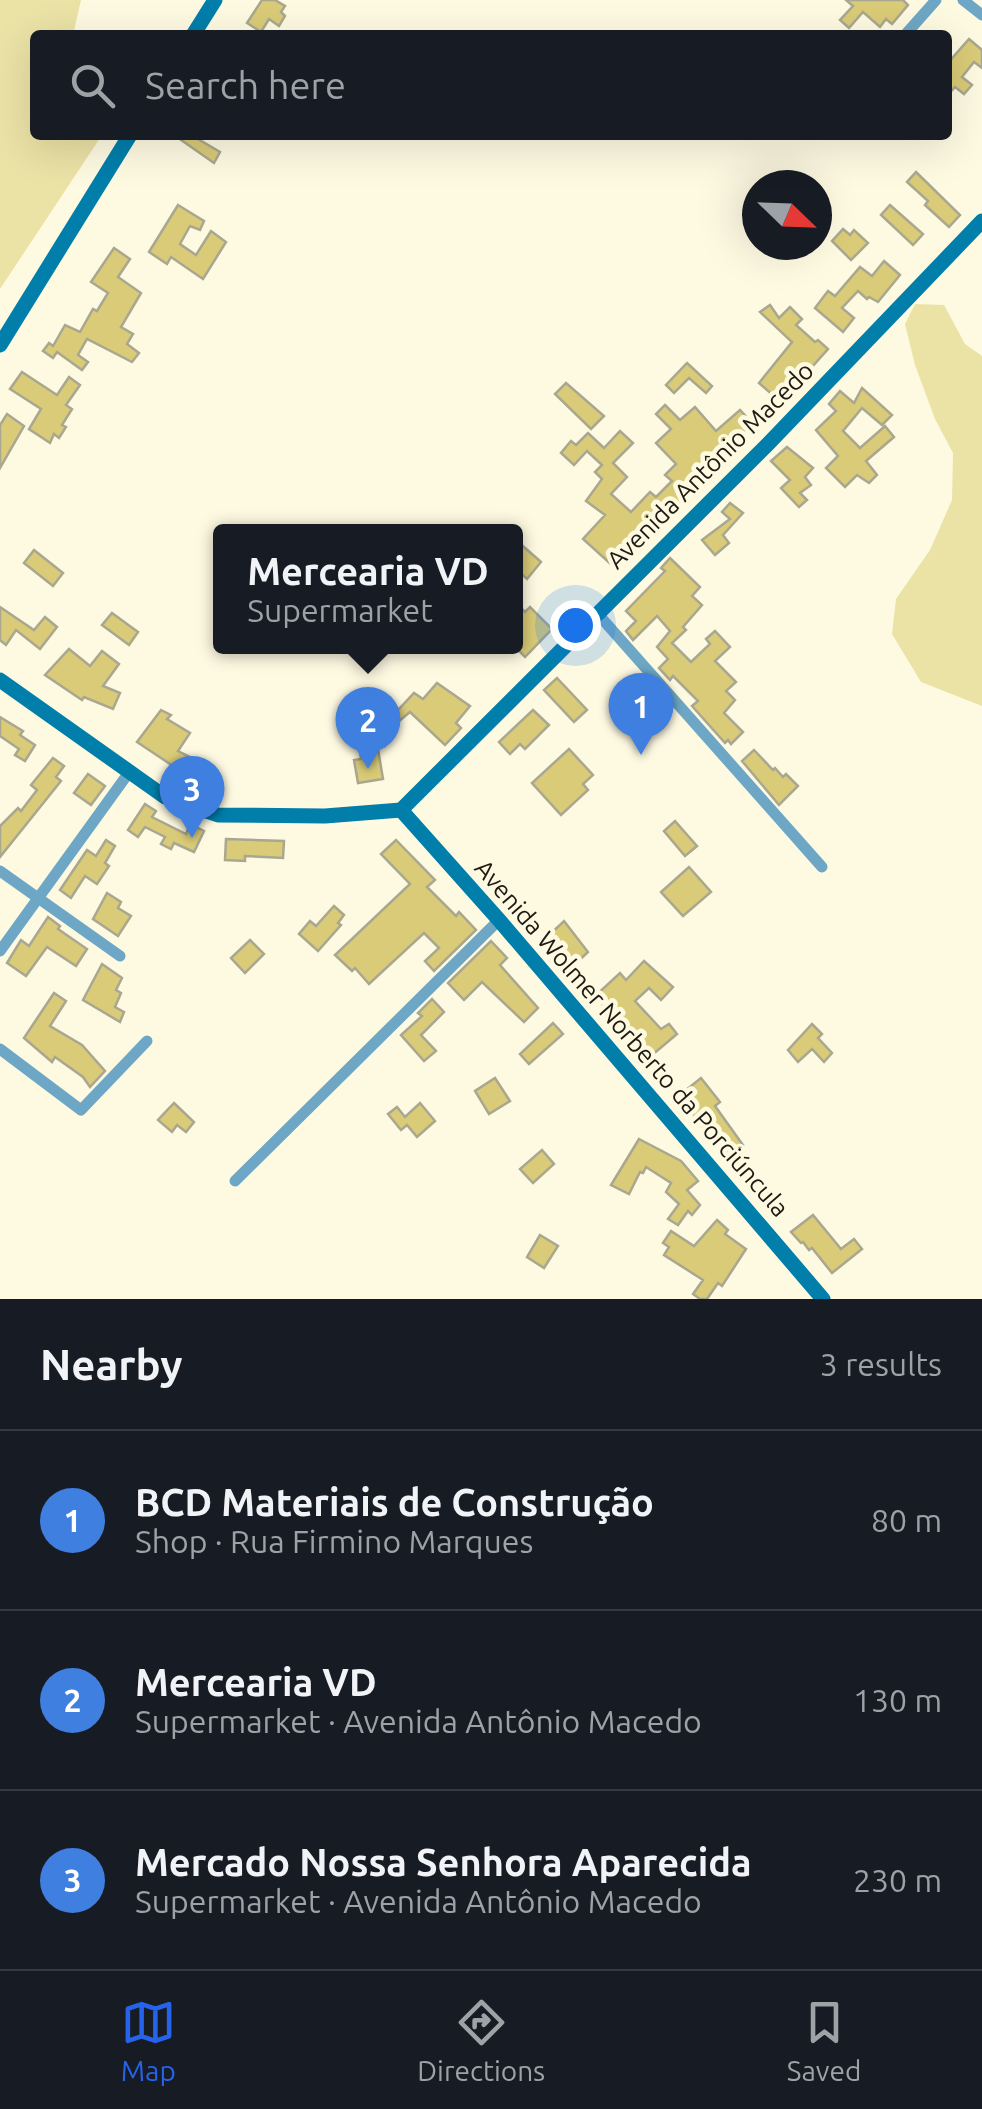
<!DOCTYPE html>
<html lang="en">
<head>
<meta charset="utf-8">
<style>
  :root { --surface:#171b24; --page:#20242c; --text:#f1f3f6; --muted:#9ea1a6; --line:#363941; --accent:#2563eb }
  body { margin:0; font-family:Ubuntu,sans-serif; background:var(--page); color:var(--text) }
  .compass { position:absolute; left:742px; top:170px; width:90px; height:90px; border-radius:50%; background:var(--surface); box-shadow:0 10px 40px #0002; rotate:113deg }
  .you { position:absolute; left:575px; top:625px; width:35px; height:35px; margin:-25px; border:8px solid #fff; border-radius:50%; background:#1a73e8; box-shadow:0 0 0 15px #1a73e833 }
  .badge { display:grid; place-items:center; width:65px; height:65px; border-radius:50%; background:var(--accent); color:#fff; font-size:32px; font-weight:700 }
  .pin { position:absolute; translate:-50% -82px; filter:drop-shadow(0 2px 5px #0008) }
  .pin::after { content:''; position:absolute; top:52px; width:35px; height:30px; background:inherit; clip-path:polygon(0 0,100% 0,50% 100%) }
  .popup { position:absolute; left:213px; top:524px; width:310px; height:130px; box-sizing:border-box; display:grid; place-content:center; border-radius:10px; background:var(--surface); filter:drop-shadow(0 2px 8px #0005); font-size:32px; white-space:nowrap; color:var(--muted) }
  .popup b { font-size:38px; color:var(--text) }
  .popup::after { content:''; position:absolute; left:50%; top:100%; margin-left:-20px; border:20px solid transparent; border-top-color:var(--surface) }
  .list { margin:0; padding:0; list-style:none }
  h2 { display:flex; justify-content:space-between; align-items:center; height:130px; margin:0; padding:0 40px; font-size:42px }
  h2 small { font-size:32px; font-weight:400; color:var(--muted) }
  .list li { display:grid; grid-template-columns:65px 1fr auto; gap:30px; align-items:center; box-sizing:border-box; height:180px; padding:0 40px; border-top:2px solid var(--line) }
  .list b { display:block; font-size:38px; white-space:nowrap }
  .list p { margin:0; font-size:32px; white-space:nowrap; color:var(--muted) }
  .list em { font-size:32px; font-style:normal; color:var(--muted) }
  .icon { flex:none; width:55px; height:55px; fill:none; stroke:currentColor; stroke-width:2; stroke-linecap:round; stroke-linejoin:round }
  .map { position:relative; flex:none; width:982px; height:1299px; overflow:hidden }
  .search { position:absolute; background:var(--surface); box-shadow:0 10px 40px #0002; left:30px; right:30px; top:30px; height:110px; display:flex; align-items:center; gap:25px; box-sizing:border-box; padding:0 35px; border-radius:10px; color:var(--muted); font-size:38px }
  .sheet { height:670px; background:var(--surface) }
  nav { display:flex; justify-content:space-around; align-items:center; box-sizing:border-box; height:140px; border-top:2px solid var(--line); background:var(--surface); font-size:28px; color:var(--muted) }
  nav a { display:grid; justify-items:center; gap:5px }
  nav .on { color:var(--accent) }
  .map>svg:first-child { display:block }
  .green { fill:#ebe2a6 }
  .building { fill:#d9cb77; stroke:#aaa790; stroke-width:2.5 }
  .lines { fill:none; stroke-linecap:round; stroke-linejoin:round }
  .street { stroke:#6da7c5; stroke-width:11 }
  .secondary { stroke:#017eaa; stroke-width:15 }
  .labels { text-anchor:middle; stroke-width:9; stroke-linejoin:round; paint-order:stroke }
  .street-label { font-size:25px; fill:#1c1a12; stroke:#fefae2 }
</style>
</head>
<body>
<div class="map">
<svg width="982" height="1299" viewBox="0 0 982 1299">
  <rect width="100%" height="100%" fill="#fefae2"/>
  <g class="green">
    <polygon points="0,0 81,0 73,35 35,35 35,135 102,135 0,289"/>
    <polygon points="915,304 944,305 965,344 982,356 982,706 921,682 892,634 896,599 930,550 952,500 953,453 935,419 915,365 905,324"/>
  </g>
  <g class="building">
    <polygon points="262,0 275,0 285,6 281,12 285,16 279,26 269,19 261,32 247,23"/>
    <polygon points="846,0 903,0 908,5 892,24 886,19 880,27 863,12 849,28 840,20 853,6"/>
    <polygon points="969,39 982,50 982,68 974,62 962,77 972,85 964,94 955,87 947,96 947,64"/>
    <polygon points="174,135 201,135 198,139 220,152 214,163"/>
    <polygon points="916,172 960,215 949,227 925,205 928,201 907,182"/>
    <polygon points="178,205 204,221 200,230 190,226 180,244 196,255 211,231 226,242 203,279 171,257 167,264 149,252"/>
    <polygon points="890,205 923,234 913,245 881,215"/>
    <polygon points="843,229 850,235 854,230 868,243 851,260 832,241"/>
    <polygon points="114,248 130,259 118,277 141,293 121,327 133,334 127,344 139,353 132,362 87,339 78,355 88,362 82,370 57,352 53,358 43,351 49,343 53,346 65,325 80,332 93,309 97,311 108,293 91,282"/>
    <polygon points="884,261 900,275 878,302 869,297 867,299 858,291 842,308 854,318 843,332 815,308 828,291 835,296 860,267 872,276"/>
    <polygon points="770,305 779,318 790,307 802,319 796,325 815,342 818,340 828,349 795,386 790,381 776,398 759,383 792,342 760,312"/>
    <polygon points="687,363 712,386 706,393 689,378 674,393 666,385"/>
    <polygon points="22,372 57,395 69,377 80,385 66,405 72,409 62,425 66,427 59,438 54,434 50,443 29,429 41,409 10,389"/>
    <polygon points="566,383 604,416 591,429 555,394"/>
    <polygon points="862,388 892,415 882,425 862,408 843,431 860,448 885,426 894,437 866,461 877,475 869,483 857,475 845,487 826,468 838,456 816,430 836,411 829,404 840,391 854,403"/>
    <polygon points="665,405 680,420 695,407 716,431 740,410 752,423 742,433 746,438 729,453 731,455 722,463 717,458 694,480 697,484 685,496 687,498 651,532 649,530 614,567 583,539 605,515 586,501 602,479 595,472 602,465 587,451 574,465 561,453 571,441 576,445 588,433 604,448 620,431 633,443 613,463 627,477 611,494 631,512 650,492 656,497 672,481 665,475 676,464 656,443 671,429 656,414"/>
    <polygon points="7,414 24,426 0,468 0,425"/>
    <polygon points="787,447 813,468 805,477 811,485 800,493 807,500 799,507 781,488 790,480 771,461"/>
    <polygon points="730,503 743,513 723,535 729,543 715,555 702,540 730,519 722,512"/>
    <polygon points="516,540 541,562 527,579 516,569"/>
    <polygon points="34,550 63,573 53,586 24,563"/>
    <polygon points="670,558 700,587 692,596 702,605 683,627 686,630 672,643 691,662 710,644 706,639 715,631 730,647 715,661 736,682 726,691 735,700 724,713 743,732 731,744 728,740 725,743 692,706 698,701 673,676 670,680 659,668 668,659 657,647 670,631 657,616 633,640 626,631 636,621 626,611 665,571 661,568"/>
    <polygon points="516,603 525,612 530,607 552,629 525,657 516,648"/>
    <polygon points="0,607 34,630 45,617 57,627 40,649 16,630 6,645 0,640"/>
    <polygon points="112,613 138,632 129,645 102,625"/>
    <polygon points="69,649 90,666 102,651 119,664 103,686 120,693 113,709 84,697 82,700 45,675"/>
    <polygon points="557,678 587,710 574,722 544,690"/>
    <polygon points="437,683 470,706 456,723 461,728 445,745 410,712 393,726 387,716 397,708 398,710 414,693 423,699"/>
    <polygon points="161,710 171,715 167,719 190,733 178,751 190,757 182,772 137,742"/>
    <polygon points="533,710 549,725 525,749 520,744 510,754 499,742"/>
    <polygon points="0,717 23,731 20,735 35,745 25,761 15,755 19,749 0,736"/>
    <polygon points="382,724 384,745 376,737 383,779 358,783 354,760 361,759 357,727"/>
    <polygon points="569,749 593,775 583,784 588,790 561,815 532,783"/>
    <polygon points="754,750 773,770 775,768 783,777 786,774 798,786 779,805 742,761"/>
    <polygon points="53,758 64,766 56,777 61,781 0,857 0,826 18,808 21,811 37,790 31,785"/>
    <polygon points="88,774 105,786 91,805 74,793"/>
    <polygon points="145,804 156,811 152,817 186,834 190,824 204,831 194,852 174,843 171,849 161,844 165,837 145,827 138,837 128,830"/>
    <polygon points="675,821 697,846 685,856 664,831"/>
    <polygon points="226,839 284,841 283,858 245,856 245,861 225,860"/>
    <polygon points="106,840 115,846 105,863 109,866 97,884 85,876 71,898 60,890 87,850 96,856"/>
    <polygon points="396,840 435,880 427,887 456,916 459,912 476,930 434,971 425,961 439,948 424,933 369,984 355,968 352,971 335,955 410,884 381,854"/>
    <polygon points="689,867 711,892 683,916 661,892"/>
    <polygon points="107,893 121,902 118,908 131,916 118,936 93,919"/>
    <polygon points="334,906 344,915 338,923 341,925 318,951 299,934 310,921 316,926"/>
    <polygon points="48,917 60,926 58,929 87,949 76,966 47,947 26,976 7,963 21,940 29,946"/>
    <polygon points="564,921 588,952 574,965 546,938"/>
    <polygon points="250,940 264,954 245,973 231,958"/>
    <polygon points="491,941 507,958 500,965 538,1008 524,1022 482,982 464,1000 448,983"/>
    <polygon points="644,961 673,987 661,1000 649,988 635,1001 661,1029 669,1024 677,1034 651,1056 624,1021 620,1024 595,996 620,973 626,980"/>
    <polygon points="102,964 122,978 116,990 121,993 115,1007 124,1012 120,1022 83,1000"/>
    <polygon points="54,993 66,1001 50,1026 82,1045 105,1071 90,1087 83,1077 55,1057 52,1062 24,1038"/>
    <polygon points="432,999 444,1012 421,1035 436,1051 424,1061 401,1035 422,1016 418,1013"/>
    <polygon points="553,1023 563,1034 529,1064 520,1054"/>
    <polygon points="812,1024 822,1034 818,1038 832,1053 824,1062 812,1049 798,1062 788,1050"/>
    <polygon points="495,1078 510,1101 489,1114 475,1091"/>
    <polygon points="701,1078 720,1102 715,1106 743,1145 729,1156 697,1121 681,1094"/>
    <polygon points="174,1103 194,1122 186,1132 177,1125 172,1132 158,1120"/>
    <polygon points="420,1103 435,1121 417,1137 407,1125 401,1130 388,1114 397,1107 405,1117"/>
    <polygon points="639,1139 681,1161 698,1181 687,1190 700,1205 692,1215 688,1211 678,1225 668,1219 679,1204 666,1192 671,1183 646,1167 643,1173 640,1172 629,1194 611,1185"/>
    <polygon points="542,1150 554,1164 533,1183 520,1169"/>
    <polygon points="813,1215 841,1249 854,1239 862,1249 832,1273 812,1248 809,1250 803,1242 801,1243 791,1232"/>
    <polygon points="717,1220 728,1230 725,1234 746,1249 722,1286 718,1283 707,1299 700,1299 693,1294 703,1280 664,1255 669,1247 663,1243 671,1231 694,1246"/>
    <polygon points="540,1235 558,1246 544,1268 527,1257"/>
  </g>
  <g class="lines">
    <g class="street">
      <polyline points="963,0 982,15"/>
      <polyline points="905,35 936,0"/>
      <polyline points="597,613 822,867"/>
      <polyline points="0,871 120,956"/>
      <polyline points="0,951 130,771"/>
      <polyline points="0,1049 81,1110 147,1041"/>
      <polyline points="235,1181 499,920"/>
    </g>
    <g class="secondary">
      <polyline points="193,35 215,0"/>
      <polyline points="0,345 130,135"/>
      <polyline points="0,680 165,797 218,815 325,816 401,810 768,444 982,221"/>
      <polyline points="401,810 499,920 823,1299"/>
    </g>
  </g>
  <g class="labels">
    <g class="street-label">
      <text transform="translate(710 465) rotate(-45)" y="9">Avenida Antônio Macedo</text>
      <text transform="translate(632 1038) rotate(49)" y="9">Avenida Wolmer Norberto da Porciúncula</text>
    </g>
  </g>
</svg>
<svg class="compass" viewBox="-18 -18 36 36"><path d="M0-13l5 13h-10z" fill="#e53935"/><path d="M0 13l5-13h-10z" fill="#9ea1a6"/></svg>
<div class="you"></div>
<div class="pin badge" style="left:641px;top:755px;background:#3f7fe0">1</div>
<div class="pin badge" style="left:368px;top:769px;background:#3f7fe0">2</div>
<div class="popup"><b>Mercearia VD</b>Supermarket</div>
<div class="pin badge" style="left:192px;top:838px;background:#3f7fe0">3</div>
<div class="search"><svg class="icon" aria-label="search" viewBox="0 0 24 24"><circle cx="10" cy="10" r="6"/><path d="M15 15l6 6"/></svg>Search here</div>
</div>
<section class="sheet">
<h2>Nearby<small>3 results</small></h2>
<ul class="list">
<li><span class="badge" style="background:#3f7fe0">1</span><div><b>BCD Materiais de Construção</b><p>Shop · Rua Firmino Marques</p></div><em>80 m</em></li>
<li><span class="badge" style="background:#3f7fe0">2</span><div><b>Mercearia VD</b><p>Supermarket · Avenida Antônio Macedo</p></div><em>130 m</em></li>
<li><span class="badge" style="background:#3f7fe0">3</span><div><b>Mercado Nossa Senhora Aparecida</b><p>Supermarket · Avenida Antônio Macedo</p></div><em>230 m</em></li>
</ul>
</section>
<nav>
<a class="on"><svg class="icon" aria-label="map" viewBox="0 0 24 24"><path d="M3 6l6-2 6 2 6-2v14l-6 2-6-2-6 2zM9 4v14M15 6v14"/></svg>Map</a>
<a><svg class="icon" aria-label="directions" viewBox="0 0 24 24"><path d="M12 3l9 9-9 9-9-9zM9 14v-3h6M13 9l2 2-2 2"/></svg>Directions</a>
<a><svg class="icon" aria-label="saved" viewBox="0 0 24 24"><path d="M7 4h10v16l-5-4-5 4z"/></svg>Saved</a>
</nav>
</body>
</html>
